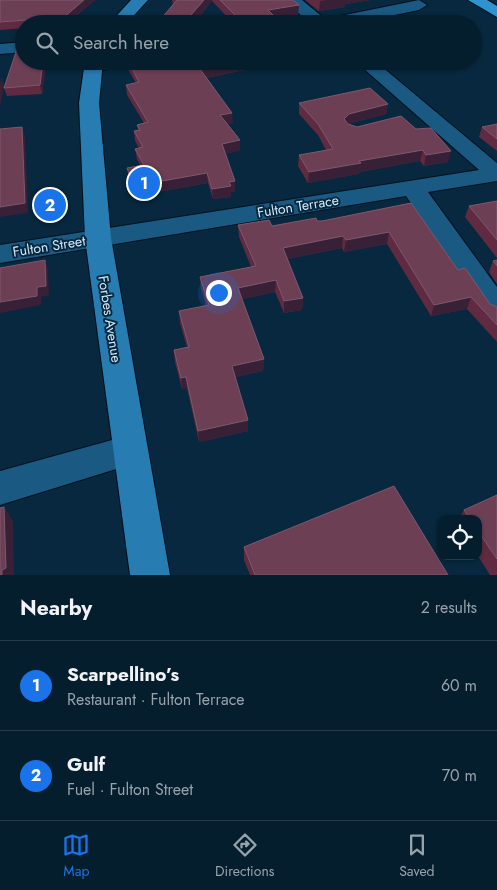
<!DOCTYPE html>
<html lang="en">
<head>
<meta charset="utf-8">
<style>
  :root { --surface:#051e2e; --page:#132b3a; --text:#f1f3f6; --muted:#97a2aa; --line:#263c4a; --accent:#1a73e8 }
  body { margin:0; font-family:Jost,sans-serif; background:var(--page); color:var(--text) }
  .controls { position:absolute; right:15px; bottom:15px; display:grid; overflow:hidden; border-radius:10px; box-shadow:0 1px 4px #0004 }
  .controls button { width:45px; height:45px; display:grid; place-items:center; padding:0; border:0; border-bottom:1px solid var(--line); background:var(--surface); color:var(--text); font:25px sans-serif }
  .you { position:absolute; left:218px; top:292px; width:18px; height:18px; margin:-12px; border:4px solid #fff; border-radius:50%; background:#1a73e8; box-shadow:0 0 0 8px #1a73e833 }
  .badge { display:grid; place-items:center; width:32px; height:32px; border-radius:50%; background:var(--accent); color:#fff; font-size:16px; font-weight:700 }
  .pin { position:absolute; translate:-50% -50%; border:2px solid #fff; box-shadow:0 1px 5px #0006 }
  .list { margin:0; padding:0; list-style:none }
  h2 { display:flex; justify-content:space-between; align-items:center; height:65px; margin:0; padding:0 20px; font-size:21px }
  h2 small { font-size:16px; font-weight:400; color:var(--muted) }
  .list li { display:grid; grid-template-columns:32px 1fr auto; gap:15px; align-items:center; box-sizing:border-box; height:90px; padding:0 20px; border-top:1px solid var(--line) }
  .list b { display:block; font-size:19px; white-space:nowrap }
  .list p { margin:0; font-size:16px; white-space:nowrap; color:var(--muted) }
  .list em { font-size:16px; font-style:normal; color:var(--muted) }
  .icon { flex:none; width:28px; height:28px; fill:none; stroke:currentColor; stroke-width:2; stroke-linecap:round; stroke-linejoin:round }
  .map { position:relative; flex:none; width:497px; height:575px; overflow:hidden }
  .search { position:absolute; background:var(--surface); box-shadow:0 1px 4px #0004; left:15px; right:15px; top:15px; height:55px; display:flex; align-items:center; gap:12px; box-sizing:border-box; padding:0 18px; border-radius:28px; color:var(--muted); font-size:19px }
  .sheet { height:245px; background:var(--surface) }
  nav { display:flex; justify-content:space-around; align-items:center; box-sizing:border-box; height:70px; border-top:1px solid var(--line); background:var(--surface); font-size:14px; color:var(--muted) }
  nav a { display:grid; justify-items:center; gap:2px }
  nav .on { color:var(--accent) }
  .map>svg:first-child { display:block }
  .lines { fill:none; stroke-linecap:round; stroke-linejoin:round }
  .minor-casing { stroke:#01101d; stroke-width:2 }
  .major-casing { stroke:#01101d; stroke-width:2 }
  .highway-casing { stroke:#01101d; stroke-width:2 }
  .minor { fill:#195982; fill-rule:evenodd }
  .major { fill:#277cb1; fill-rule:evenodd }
  .highway { fill:#3093d1; fill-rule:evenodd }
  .wall { fill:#602a40 }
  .shaded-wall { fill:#382137 }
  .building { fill:#6c3f54; stroke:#7c596e }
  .labels { text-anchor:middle; stroke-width:4; stroke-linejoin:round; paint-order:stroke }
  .street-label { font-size:14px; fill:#d0e8fb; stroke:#07283e }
</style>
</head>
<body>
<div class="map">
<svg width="497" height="575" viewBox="0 0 497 575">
  <rect width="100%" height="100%" fill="#07283e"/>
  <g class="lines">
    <g class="minor-casing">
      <g id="minor">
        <polygon points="285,0 302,0 325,19 419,0 427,5 419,10 351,24 310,24"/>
        <polygon points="24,42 24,52 0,54 0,44"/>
        <polygon points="132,61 129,65 93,72 87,71 84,67 87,63"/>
        <polygon points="355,61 375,61 497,163 497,181 428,192 497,287 497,319 487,315 406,196 0,263 0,245 479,170"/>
        <polygon points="130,435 142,439 147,450 142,461 0,505 0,471"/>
      </g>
    </g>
    <g class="major-casing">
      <g id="major">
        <polygon points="131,0 148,0 126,24 109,24"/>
        <polygon points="85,61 103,61 99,103 111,238 170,575 130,575 85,238 79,103"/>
      </g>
    </g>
    <g class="highway-casing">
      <polygon id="highway" points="468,0 487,0 497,6 497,17"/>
    </g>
    <use href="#minor" class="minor"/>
    <use href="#major" class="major"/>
    <use href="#highway" class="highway"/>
  </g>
  <g class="wall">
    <polygon points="0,0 95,0 66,24 24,24 24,61 46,61 46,64 42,94 7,96 4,88 24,44 24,28 0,30"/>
    <polygon points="172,0 293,0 298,15 272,20 272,24 234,24 212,1 193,24 160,24 160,20 173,5"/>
    <polygon points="305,0 371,0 345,4 345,7 319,11"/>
    <polygon points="128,61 254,61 254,68 206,78 233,123 227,124 240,150 225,154 235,181 235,192 231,192 231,197 213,199 208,183 136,196 129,178 127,168 140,165 137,159 135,149 139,148 135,141 134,131 138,130 137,125 144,123 127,95 126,85 136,83 129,71"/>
    <polygon points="299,103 388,104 386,114 348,124 357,127 401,116 448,162 424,166 420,161 360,172 359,174 308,183 298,166 299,155 326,150 318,135 299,114"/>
    <polygon points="497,124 497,151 479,137 482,127"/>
    <polygon points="497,201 497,258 465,217 469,206"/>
    <polygon points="411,203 458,270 490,304 497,307 497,342 467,309 431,316 387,244 344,252 342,248 287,259 303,298 302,310 284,313 275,292 242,299 264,359 263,371 235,377 248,431 199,442 187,388 182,389 175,362 174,350 187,347 180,323 179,311 206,306 201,288 200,277 251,267 239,237 238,225 272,226 322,221"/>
    <polygon points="497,260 497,284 489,272 493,261"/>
    <polygon points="497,495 497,575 490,575 478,556 478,519 459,519 464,510"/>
    <polygon points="244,547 448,575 250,575 244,560"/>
  </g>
  <g class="shaded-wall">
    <polygon points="84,0 95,0 66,24 64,24 63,18"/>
    <polygon points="204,0 212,0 212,1 193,24 184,24 184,23"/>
    <polygon points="328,0 371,0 345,4 345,7 319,11 320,1"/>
    <polygon points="299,5 298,15 272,20 272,24 240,24 240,20 268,10"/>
    <polygon points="43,61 46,61 46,64 42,94 40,85"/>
    <polygon points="241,61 254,61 254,68 200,79 200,69"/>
    <polygon points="1,77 4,86 0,107 0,84"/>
    <polygon points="388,104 386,114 348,124 344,119 349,114"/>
    <polygon points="232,113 233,123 220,125 220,115"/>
    <polygon points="22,127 25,136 28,213 0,217 0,207"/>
    <polygon points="240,140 240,150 222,155 222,144"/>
    <polygon points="423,150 420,161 360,172 359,174 308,183 309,172 359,161"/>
    <polygon points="451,151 448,162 424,166 426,155"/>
    <polygon points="207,173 208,183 136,196 134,186"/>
    <polygon points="235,181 235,192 231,192 231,197 213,199 212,189 229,182"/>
    <polygon points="389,232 387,244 344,252 346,240"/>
    <polygon points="343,236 342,248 282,260 283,248"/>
    <polygon points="45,260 48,270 49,295 41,297 41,305 0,313 0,302 37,287"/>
    <polygon points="276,280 275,292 238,300 238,288"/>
    <polygon points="471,297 467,309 431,316 434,305"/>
    <polygon points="303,298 302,310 284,313 284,301"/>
    <polygon points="264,359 263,371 232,378 232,366"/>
    <polygon points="186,377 187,388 182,389 181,378"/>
    <polygon points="248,420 248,431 199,442 198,431"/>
    <polygon points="4,507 13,521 14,575 2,575"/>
  </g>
  <g class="building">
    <polygon points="0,0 84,0 63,18 43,19 42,24 25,24 26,20 0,22"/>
    <polygon points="177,0 204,0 184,23 160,20"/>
    <polygon points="220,0 293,0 299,5 268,10 273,15 240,20"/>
    <polygon points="24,28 24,61 43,61 40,85 4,88 18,46 24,44 22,32"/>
    <polygon points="128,61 241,61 200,69 232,113 220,115 240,140 222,144 235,181 229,182 231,186 212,189 207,173 134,186 127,168 144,165 135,149 143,147 134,131 140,130 137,125 148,122 126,85 139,82"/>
    <polygon points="370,88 388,104 349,114 344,119 348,124 357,127 401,116 416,129 431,128 451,151 426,155 423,150 359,161 361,163 309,172 299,155 333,149 318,124 299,103"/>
    <polygon points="497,124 497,139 482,127"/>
    <polygon points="22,127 25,203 0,207 0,129"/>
    <polygon points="497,201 497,240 469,206"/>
    <polygon points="411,203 458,270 465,268 490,304 497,307 497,325 471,297 434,305 389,232 346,240 343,236 283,248 303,298 284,301 276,280 238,288 264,359 232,366 248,420 198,431 186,377 181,378 174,350 189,347 179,311 209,305 200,277 256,266 238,225 269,220 272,226 316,218 317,221 322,221"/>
    <polygon points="45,260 46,286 37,287 37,296 0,302 0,268"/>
    <polygon points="497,260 497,266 493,261"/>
    <polygon points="394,486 448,575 255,575 244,547"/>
    <polygon points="497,495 497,559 478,531 478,519 470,519 464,510"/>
    <polygon points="4,507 6,568 2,570 2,575 0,575 0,508"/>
  </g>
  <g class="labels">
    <g class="street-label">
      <text transform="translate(298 206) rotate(-9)" y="5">Fulton Terrace</text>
      <text transform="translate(49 246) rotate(-9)" y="5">Fulton Street</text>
      <text transform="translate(110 319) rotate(81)" y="5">Forbes Avenue</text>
    </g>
  </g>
</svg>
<div class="controls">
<button><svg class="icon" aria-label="locate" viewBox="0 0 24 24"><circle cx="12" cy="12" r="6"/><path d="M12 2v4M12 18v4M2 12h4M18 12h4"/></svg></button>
</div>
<div class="you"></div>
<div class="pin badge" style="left:144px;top:183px">1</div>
<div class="pin badge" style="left:50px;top:205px">2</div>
<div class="search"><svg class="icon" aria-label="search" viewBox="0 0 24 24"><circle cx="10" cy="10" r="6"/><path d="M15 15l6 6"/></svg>Search here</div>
</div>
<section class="sheet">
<h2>Nearby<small>2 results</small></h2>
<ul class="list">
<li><span class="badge">1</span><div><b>Scarpellino’s</b><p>Restaurant · Fulton Terrace</p></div><em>60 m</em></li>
<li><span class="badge">2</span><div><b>Gulf</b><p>Fuel · Fulton Street</p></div><em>70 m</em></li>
</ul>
</section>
<nav>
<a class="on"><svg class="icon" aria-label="map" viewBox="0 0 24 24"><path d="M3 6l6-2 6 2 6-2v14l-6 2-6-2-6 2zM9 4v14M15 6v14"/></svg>Map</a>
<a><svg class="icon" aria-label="directions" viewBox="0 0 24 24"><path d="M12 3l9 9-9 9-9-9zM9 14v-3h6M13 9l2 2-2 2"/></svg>Directions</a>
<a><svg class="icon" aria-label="saved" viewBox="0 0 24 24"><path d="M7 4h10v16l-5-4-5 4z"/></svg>Saved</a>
</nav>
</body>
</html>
